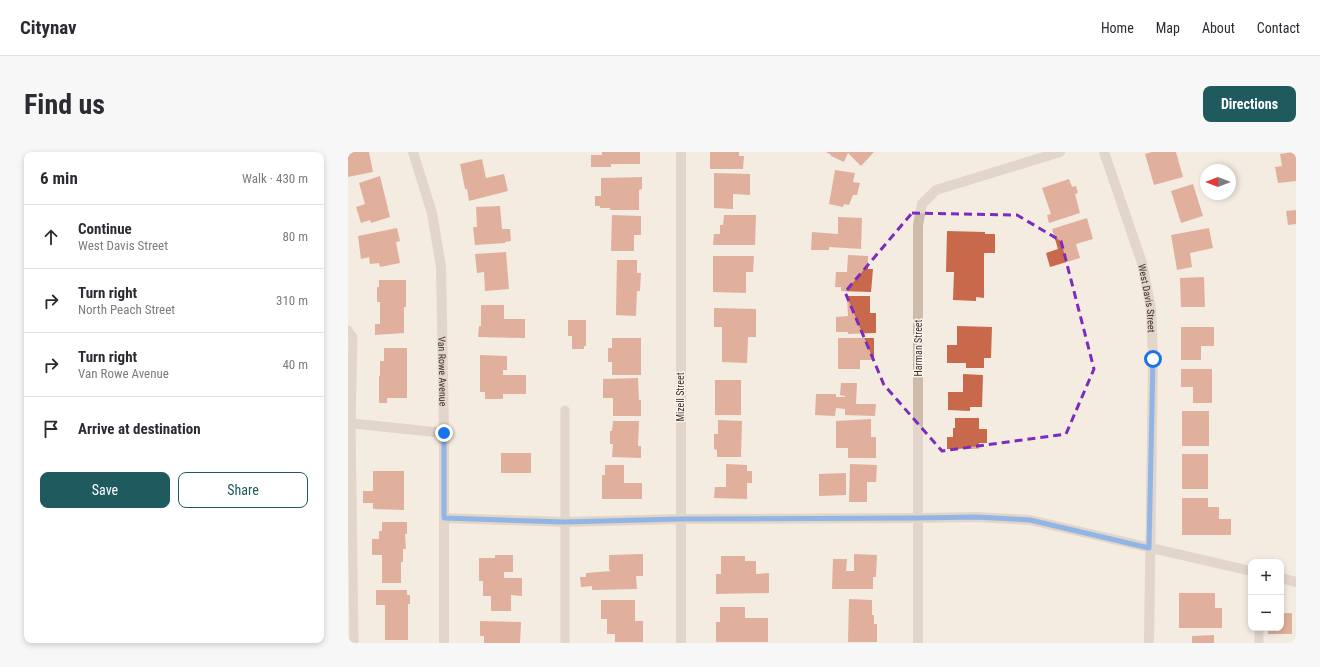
<!DOCTYPE html>
<html lang="en">
<head>
<meta charset="utf-8">
<style>
  :root { --surface:#fff; --page:#f7f7f7; --text:#2b2b33; --muted:#7c7c81; --line:#e1e1e2; --accent:#1f5a5e }
  body { margin:0; font-family:"Roboto Condensed",sans-serif; background:var(--page); color:var(--text) }
  .controls { position:absolute; right:12px; bottom:12px; display:grid; overflow:hidden; border-radius:8px; box-shadow:0 2px 6px #0003 }
  .controls button { width:36px; height:36px; display:grid; place-items:center; padding:0; border:0; border-bottom:1px solid var(--line); background:var(--surface); color:var(--text); font:20px sans-serif }
  .compass { position:absolute; left:852px; top:12px; width:36px; height:36px; border-radius:50%; background:var(--surface); box-shadow:0 2px 6px #0003; rotate:270deg }
  .stop { position:absolute; width:12px; height:12px; margin:-9px; border:3px solid #1a73e8; border-radius:50%; background:#fff }
  .stop.end { background:#1a73e8; border-color:#fff; box-shadow:0 1px 4px #0008 }
  .list { margin:0; padding:0; list-style:none }
  h2 { display:flex; justify-content:space-between; align-items:center; height:52px; margin:0; padding:0 16px; font-size:17px }
  h2 small { font-size:13px; font-weight:400; color:var(--muted) }
  .list li { display:grid; grid-template-columns:26px 1fr auto; gap:12px; align-items:center; box-sizing:border-box; height:64px; padding:0 16px; border-top:1px solid var(--line) }
  .list b { display:block; font-size:15px; white-space:nowrap }
  .list p { margin:0; font-size:13px; white-space:nowrap; color:var(--muted) }
  .list em { font-size:13px; font-style:normal; color:var(--muted) }
  .actions { display:flex; gap:8px; padding:12px 16px }
  .actions a { flex:1; padding:9px 0; border:1px solid var(--accent); border-radius:8px; text-align:center; font-size:14px; color:var(--accent) }
  .actions .main { background:var(--accent); color:#fff }
  .icon { flex:none; width:22px; height:22px; fill:none; stroke:currentColor; stroke-width:2; stroke-linecap:round; stroke-linejoin:round }
  .map { position:relative; flex:none; width:948px; height:491px; overflow:hidden; border-radius:8px }
  header { display:flex; align-items:center; gap:24px; box-sizing:border-box; height:56px; padding:0 20px; background:var(--surface); border-bottom:1px solid var(--line) }
  header strong { font-size:19px }
  nav { display:flex; gap:22px; margin-inline-start:auto; font-size:14px }
  .intro { display:flex; align-items:center; justify-content:space-between; box-sizing:border-box; height:96px; padding:0 24px }
  h1 { margin:0; font-size:28px }
  .button { padding:10px 18px; border-radius:8px; background:var(--accent); color:#fff; font-size:14px; font-weight:700 }
  main { display:flex; gap:24px; padding:0 24px }
  aside { flex:1; background:var(--surface); border-radius:8px; box-shadow:0 2px 6px #0003 }
  .map>svg:first-child { display:block }
  .building { fill:#c8694b }
  .lines { fill:none; stroke-linecap:round; stroke-linejoin:round }
  .service { stroke:#cdbbac; stroke-width:9 }
  .minor { stroke:#cdbbac; stroke-width:10 }
  .route { stroke:#1a73e8; stroke-width:5 }
  .marked { fill:none; stroke:#7b2cbf; stroke-width:3; stroke-dasharray:8 5; stroke-linejoin:round }
  .labels { text-anchor:middle; stroke-width:3; stroke-linejoin:round; paint-order:stroke }
  .street-label { font-size:10px; fill:#3b302b; stroke:#fbf5ee }
</style>
</head>
<body>
<header>
<strong>Citynav</strong>
<nav><a>Home</a><a>Map</a><a>About</a><a>Contact</a></nav>
</header>
<div class="intro"><h1>Find us</h1><a class="button">Directions</a></div>
<main>
<aside>
<h2>6 min<small>Walk · 430 m</small></h2>
<ul class="list">
<li><svg class="icon" aria-label="ahead" viewBox="0 0 24 24"><path d="M12 20V5M6 11l6-6 6 6"/></svg><div><b>Continue</b><p>West Davis Street</p></div><em>80 m</em></li>
<li><svg class="icon" aria-label="right" viewBox="0 0 24 24"><path d="M7 20v-9h11M14 6l5 5-5 5"/></svg><div><b>Turn right</b><p>North Peach Street</p></div><em>310 m</em></li>
<li><svg class="icon" aria-label="right" viewBox="0 0 24 24"><path d="M7 20v-9h11M14 6l5 5-5 5"/></svg><div><b>Turn right</b><p>Van Rowe Avenue</p></div><em>40 m</em></li>
<li><svg class="icon" aria-label="arrive" viewBox="0 0 24 24"><path d="M6 21V4h12l-3 4 3 4H6"/></svg><div><b>Arrive at destination</b></div></li>
</ul>
<div class="actions"><a class="main">Save</a><a>Share</a></div>
</aside>
<div class="map">
<svg width="948" height="491" viewBox="0 0 948 491">
  <rect width="100%" height="100%" fill="#f4ebe1"/>
  <g class="building">
    <polygon points="0,0 21,0 25,20 0,25"/>
    <polygon points="254,0 292,0 292,12 263,12 263,15 243,15 243,3 254,3"/>
    <polygon points="362,0 391,0 391,4 396,4 395,17 362,17"/>
    <polygon points="478,0 526,0 513,14 500,1 496,10 483,4 483,3"/>
    <polygon points="804,0 828,0 835,25 806,33 797,2"/>
    <polygon points="945,0 948,0 948,29 930,31 927,15 934,14 932,2"/>
    <polygon points="134,7 138,26 156,22 160,39 121,49 119,37 117,37 112,12"/>
    <polygon points="487,18 507,21 505,30 512,31 509,43 505,43 501,53 496,52 495,55 481,52"/>
    <polygon points="366,21 402,22 402,43 385,42 385,57 366,56"/>
    <polygon points="32,24 42,65 23,71 22,68 13,71 8,55 17,52 11,31"/>
    <polygon points="294,25 294,37 291,38 291,58 262,58 262,56 252,56 252,54 247,54 247,44 253,44 253,26"/>
    <polygon points="721,27 724,35 728,34 730,41 727,42 732,61 701,71 699,63 703,62 694,36"/>
    <polygon points="845,32 855,64 833,71 823,39"/>
    <polygon points="152,54 154,77 162,77 163,89 157,90 157,91 127,93 125,75 129,75 128,55"/>
    <polygon points="948,58 948,72 940,73 938,59"/>
    <polygon points="264,63 293,64 293,83 286,83 286,99 263,99"/>
    <polygon points="376,63 408,63 407,93 365,93 366,82 372,82 372,73 375,73"/>
    <polygon points="490,65 514,66 513,97 481,95 481,98 463,98 464,80 490,82"/>
    <polygon points="739,66 745,87 728,92 732,106 702,115 698,101 710,97 704,77"/>
    <polygon points="49,76 52,89 48,90 52,111 32,115 31,111 22,112 21,105 13,107 10,84"/>
    <polygon points="861,76 865,96 842,101 844,115 829,118 823,83"/>
    <polygon points="599,79 637,80 637,82 647,82 647,101 636,101 636,146 628,145 628,149 605,148 606,120 598,120"/>
    <polygon points="158,100 161,137 137,139 136,120 129,121 127,102"/>
    <polygon points="500,103 520,104 520,117 525,117 523,140 493,139 493,135 487,135 488,120 499,120"/>
    <polygon points="365,104 406,104 405,120 398,120 398,141 365,140"/>
    <polygon points="269,108 289,108 289,121 293,121 292,139 289,139 288,164 268,163"/>
    <polygon points="856,125 857,155 833,155 832,126"/>
    <polygon points="31,128 58,128 58,155 56,155 56,181 27,183 27,172 32,172 32,150 29,150 29,135 31,135"/>
    <polygon points="499,144 522,144 522,161 528,161 528,181 500,182 500,180 488,180 488,165 500,164"/>
    <polygon points="133,153 156,153 156,167 177,167 177,186 130,185 131,174 133,174"/>
    <polygon points="366,156 408,157 408,185 400,185 399,211 374,210 374,175 366,175"/>
    <polygon points="220,168 238,168 238,194 236,194 236,197 224,197 224,184 220,184"/>
    <polygon points="609,174 644,175 643,206 636,206 636,216 618,216 618,211 599,211 599,193 609,193"/>
    <polygon points="833,175 866,175 866,194 853,194 853,208 833,208"/>
    <polygon points="264,186 293,186 293,223 264,223 264,210 260,210 260,196 264,196"/>
    <polygon points="490,186 526,186 526,208 512,208 512,217 490,217"/>
    <polygon points="36,196 59,196 59,246 39,246 39,251 31,251 31,224 32,224 32,209 36,209"/>
    <polygon points="132,203 159,204 159,218 155,218 155,223 178,223 178,242 155,242 155,247 137,247 137,240 132,240"/>
    <polygon points="833,217 864,217 864,251 845,251 845,235 833,235"/>
    <polygon points="615,222 635,223 634,255 622,255 622,259 600,258 600,240 615,240"/>
    <polygon points="290,226 291,248 293,248 293,264 265,264 265,246 255,246 255,227"/>
    <rect x="367" y="228" width="26" height="35"/>
    <polygon points="493,231 509,231 508,252 528,252 527,264 497,263 497,257 488,256 487,264 467,263 468,242 488,242 488,245 497,245 497,244 492,243"/>
    <rect x="834" y="259" width="27" height="35"/>
    <polygon points="607,266 631,266 631,277 639,277 639,291 631,291 631,297 599,297 599,285 605,285 605,276 607,276"/>
    <polygon points="523,267 523,285 528,285 528,306 500,306 500,296 488,296 488,269"/>
    <polygon points="370,268 394,269 393,305 369,305 369,298 366,297 366,282 370,282"/>
    <polygon points="265,269 291,269 290,294 293,294 293,306 264,305 265,292 262,292 262,279 264,279"/>
    <rect x="153" y="301" width="30" height="20"/>
    <rect x="834" y="302" width="26" height="35"/>
    <polygon points="378,312 399,313 399,319 404,319 404,331 399,331 399,347 366,346 367,335 378,335"/>
    <polygon points="502,312 529,313 528,330 519,330 519,350 501,350"/>
    <polygon points="257,313 276,313 276,331 294,331 294,347 254,347 254,323 257,323"/>
    <polygon points="25,319 56,319 56,358 25,357 25,351 15,351 15,339 25,339"/>
    <polygon points="498,321 498,343 471,344 471,322"/>
    <polygon points="834,346 860,346 860,355 871,355 871,367 883,367 883,383 834,383"/>
    <polygon points="34,370 59,370 59,382 57,382 58,397 55,397 55,410 53,410 53,431 34,431 34,403 24,403 24,387 31,387 31,379 34,379"/>
    <polygon points="295,402 295,424 288,424 289,437 244,438 244,434 233,435 232,425 238,425 238,421 263,419 261,418 261,403"/>
    <polygon points="506,402 529,403 528,425 525,425 525,437 484,437 485,407 499,407 498,419 506,419"/>
    <polygon points="147,403 165,403 165,420 156,420 156,426 174,426 174,444 163,443 163,459 143,459 143,444 135,444 135,429 131,429 131,406 147,406"/>
    <polygon points="373,404 397,404 397,409 408,409 408,422 421,421 421,441 368,442 368,422 373,422"/>
    <polygon points="28,438 59,438 59,443 62,443 62,452 60,452 60,488 37,488 37,453 28,453"/>
    <polygon points="831,441 867,441 867,456 874,456 874,476 831,476"/>
    <polygon points="501,447 524,448 524,463 526,463 526,472 529,472 529,490 500,490"/>
    <polygon points="253,448 287,448 287,469 295,469 295,490 267,490 267,482 259,482 259,467 253,467"/>
    <polygon points="372,455 397,455 397,466 420,466 420,490 368,490 368,470 372,470"/>
    <polygon points="933,461 944,461 944,482 920,482 920,476 933,476"/>
    <polygon points="132,469 173,470 172,491 136,491 136,484 132,484"/>
    <polygon points="866,483 866,491 844,491 844,484"/>
  </g>
  <g class="lines">
    <g class="service">
      <polyline points="0,178 5,185 3,272 6,491"/>
      <polyline points="911,476 911,491"/>
      <polyline points="217,491 217,258"/>
    </g>
    <g class="minor">
      <path id="s1" d="M65,0L84,61L93,115L96,281V491"/>
      <polyline points="333,0 333,491"/>
      <path id="s2" d="M756,0L794,111L803,157L805,207L801,491"/>
      <polyline points="0,271 96,281"/>
      <polyline points="96,366 217,370 332,367 570,366 628,365 682,368 903,419"/>
      <polyline points="933,426 948,430"/>
      <polyline points="570,491 570,73 574,52 588,38 712,0"/>
    </g>
  </g>
  <g class="lines">
    <polyline class="route" points="96,281 96,366 216,370 332,367 570,366 628,365 682,368 801,396 805,207"/>
  </g>
  <path d="M0 0H948V491H0ZM564,61L669,63L713,89L746,217L718,282L594,299L536,233L497,140Z" fill="#f4ebe1" fill-opacity=".55" fill-rule="evenodd"/>
  <path class="marked" d="M564,61L669,63L713,89L746,217L718,282L594,299L536,233L497,140Z"/>
  <g class="labels">
    <g class="street-label">
      <text dy="4" stroke="none"><textPath href="#s2" startOffset="153">West Davis Street</textPath></text>
      <text transform="translate(570 196) rotate(-90)" y="4">Harman Street</text>
      <text dy="4" stroke="none"><textPath href="#s1" startOffset="223">Van Rowe Avenue</textPath></text>
      <text transform="translate(332 245) rotate(-90)" y="4">Mizell Street</text>
    </g>
  </g>
</svg>
<div class="controls">
<button>+</button>
<button>−</button>
</div>
<svg class="compass" viewBox="-18 -18 36 36"><path d="M0-13l5 13h-10z" fill="#e53935"/><path d="M0 13l5-13h-10z" fill="#7c7c81"/></svg>
<div class="stop" style="left:805px;top:207px"></div>
<div class="stop end" style="left:96px;top:281px"></div>
</div>
</main>
</body>
</html>
